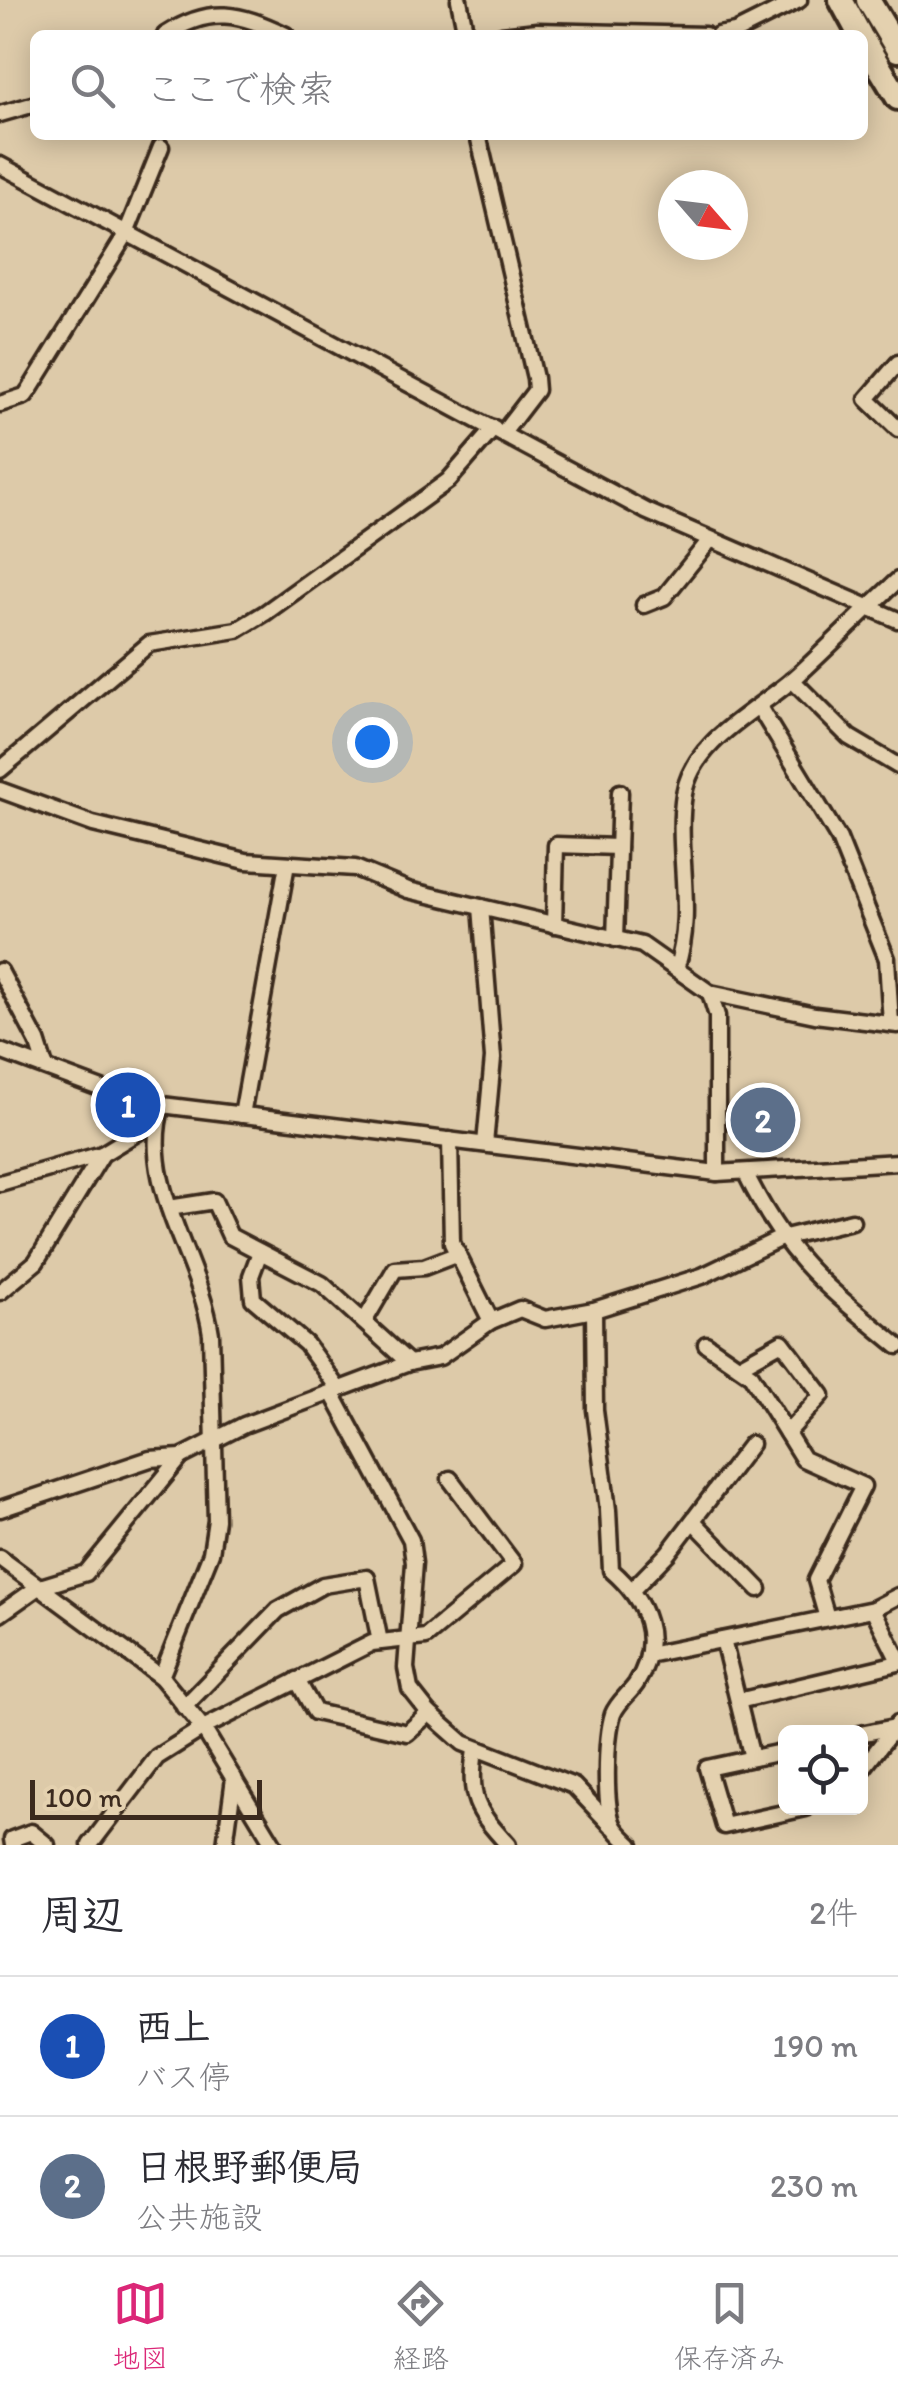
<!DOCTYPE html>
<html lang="ja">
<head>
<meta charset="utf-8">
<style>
  :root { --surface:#fff; --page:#f7f7f7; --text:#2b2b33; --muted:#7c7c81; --line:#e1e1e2; --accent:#db2777 }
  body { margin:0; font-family:Itim,"Klee One",sans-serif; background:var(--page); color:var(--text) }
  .controls { position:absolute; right:30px; bottom:30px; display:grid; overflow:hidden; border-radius:15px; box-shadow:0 5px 25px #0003 }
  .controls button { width:90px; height:90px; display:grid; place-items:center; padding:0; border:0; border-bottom:2px solid var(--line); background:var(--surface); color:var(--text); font:50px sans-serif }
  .compass { position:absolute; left:658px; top:170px; width:90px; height:90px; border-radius:50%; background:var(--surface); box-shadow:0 5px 25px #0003; rotate:118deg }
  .scale { position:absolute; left:30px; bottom:25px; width:232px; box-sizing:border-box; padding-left:10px; border:5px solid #3b2a1e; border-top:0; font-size:28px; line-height:35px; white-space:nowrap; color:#3b2a1e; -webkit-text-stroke:8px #e4d1af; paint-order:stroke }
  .you { position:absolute; left:372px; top:742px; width:35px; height:35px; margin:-25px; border:8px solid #fff; border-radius:50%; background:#1a73e8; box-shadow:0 0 0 15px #1a73e833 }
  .badge { display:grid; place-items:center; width:65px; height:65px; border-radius:50%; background:var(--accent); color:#fff; font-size:32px; font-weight:700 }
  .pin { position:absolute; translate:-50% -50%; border:5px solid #fff; box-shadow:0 2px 10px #0006 }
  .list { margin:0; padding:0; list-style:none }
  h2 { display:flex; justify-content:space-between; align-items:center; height:130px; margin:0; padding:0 40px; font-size:42px }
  h2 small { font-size:32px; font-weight:400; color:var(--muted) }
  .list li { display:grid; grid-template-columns:65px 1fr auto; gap:30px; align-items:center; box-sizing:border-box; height:140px; padding:0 40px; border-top:2px solid var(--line) }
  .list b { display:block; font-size:38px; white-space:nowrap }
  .list p { margin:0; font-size:32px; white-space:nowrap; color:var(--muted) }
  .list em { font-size:32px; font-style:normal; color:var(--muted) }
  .icon { flex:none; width:55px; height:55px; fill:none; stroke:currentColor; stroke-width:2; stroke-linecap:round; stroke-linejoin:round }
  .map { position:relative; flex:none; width:898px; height:1845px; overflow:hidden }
  .search { position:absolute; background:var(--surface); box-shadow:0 5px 25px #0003; left:30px; right:30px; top:30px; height:110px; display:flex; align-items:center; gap:25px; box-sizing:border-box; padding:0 35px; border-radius:15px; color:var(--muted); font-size:38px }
  .sheet { height:410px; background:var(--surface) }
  nav { display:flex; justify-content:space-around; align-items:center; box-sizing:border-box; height:140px; border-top:2px solid var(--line); background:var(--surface); font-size:28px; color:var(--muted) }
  nav a { display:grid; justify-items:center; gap:5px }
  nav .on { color:var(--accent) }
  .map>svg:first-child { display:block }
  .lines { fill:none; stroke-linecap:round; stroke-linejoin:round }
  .minor-casing { stroke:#3b2a1e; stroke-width:21 }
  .primary-casing { stroke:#3b2a1e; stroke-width:30 }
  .minor { stroke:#e4d1af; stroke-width:14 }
  .primary { stroke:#e4d1af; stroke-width:22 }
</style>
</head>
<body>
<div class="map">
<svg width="898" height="1845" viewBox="0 0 898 1845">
  <rect width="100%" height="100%" fill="#ddcaa9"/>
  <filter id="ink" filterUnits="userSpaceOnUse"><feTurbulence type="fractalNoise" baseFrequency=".01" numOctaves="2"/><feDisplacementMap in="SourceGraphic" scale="20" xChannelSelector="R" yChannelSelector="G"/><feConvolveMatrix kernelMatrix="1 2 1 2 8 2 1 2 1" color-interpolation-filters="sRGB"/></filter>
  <g filter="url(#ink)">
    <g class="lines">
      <g class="minor-casing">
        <g id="minor">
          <polyline points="459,0 466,35"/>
          <path d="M165,35C211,5 239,13 286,35"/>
          <polyline points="502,35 537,31 705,35"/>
          <polyline points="718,35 735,32 799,0"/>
          <polyline points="0,114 35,104"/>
          <polyline points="478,135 535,378 536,390 503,433"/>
          <polyline points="0,165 646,511 898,620"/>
          <polyline points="898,363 867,399 898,429"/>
          <polyline points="0,404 25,396 30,389 125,236 161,147"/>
          <polyline points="644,605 664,597 710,540"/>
          <polyline points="792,680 849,737 898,766"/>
          <polyline points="759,707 839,839 887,959 891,1024"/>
          <polyline points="0,770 149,644 237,630 265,613 448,481 494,428"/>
          <polyline points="0,790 93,824 246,861 355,868 408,890 642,945 710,993 815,1015 898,1025"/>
          <polyline points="481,907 493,1058 485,1144"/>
          <polyline points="554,925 556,845 618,847"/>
          <polyline points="615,939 620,792"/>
          <path d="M676,969C696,912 675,851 684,794C693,739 761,709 798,675C832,644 864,611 898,580"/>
          <polyline points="0,971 37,1041 45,1066"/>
          <polyline points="710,993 717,1016 717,1173"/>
          <polyline points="0,1051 126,1098 162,1105 717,1173 898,1162"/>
          <polyline points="242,1115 287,864"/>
          <polyline points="450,1140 452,1243 491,1321"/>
          <path d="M745,1172C788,1260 824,1285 898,1346"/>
          <polyline points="0,1183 102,1154"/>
          <polyline points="169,1208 214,1201 230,1236 322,1284 409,1363"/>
          <polyline points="260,1252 251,1276 253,1299 306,1344 339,1390"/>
          <polyline points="0,1292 36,1262 102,1154 158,1120"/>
          <polyline points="364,1322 395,1269 424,1267 458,1254"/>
          <polyline points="706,1344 751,1375 803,1459 863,1486 816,1580 827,1618"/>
          <polyline points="739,1366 782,1342 822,1395 787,1433"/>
          <polyline points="332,1393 411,1540 414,1563 406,1668 410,1689 429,1713 463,1743 574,1786 612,1826"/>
          <polyline points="0,1509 150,1459 181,1457 244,1425 409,1363 440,1357 491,1321 520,1309 545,1319 594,1310"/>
          <polyline points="693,1521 759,1589"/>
          <polyline points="0,1558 161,1677 203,1728 274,1845"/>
          <polyline points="633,1589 668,1553 751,1444"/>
          <polyline points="873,1609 898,1659"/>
          <polyline points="0,1614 37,1588 86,1573 181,1457"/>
          <polyline points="723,1640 752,1758"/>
          <polyline points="648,1655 873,1609 898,1596"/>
          <path d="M161,1677L211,1553L216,1520L211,1334C200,1257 138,1185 162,1105"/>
          <polyline points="297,1680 315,1712 407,1733 429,1713"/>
          <polyline points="738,1701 898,1663"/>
          <polyline points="184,1707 278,1610 323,1585 367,1578 380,1642"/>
          <polyline points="860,1734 895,1727"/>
          <path d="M475,1750C468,1798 476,1810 508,1845"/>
          <polyline points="786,1751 707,1768 724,1826 806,1808"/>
          <polyline points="860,1772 898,1723"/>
          <polyline points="13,1845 12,1839 31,1832 47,1845"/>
          <polyline points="90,1845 157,1757 203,1728 372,1643 426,1637 514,1564 450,1479"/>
          <polyline points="225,1845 234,1778"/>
          <path d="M631,1845C626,1840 619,1834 615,1828C603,1810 606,1736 613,1714C617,1703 629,1694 636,1684C664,1640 646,1600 611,1570L608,1510L595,1410L594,1310L702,1276L781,1238L852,1221"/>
        </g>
      </g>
      <g class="primary-casing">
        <g id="primary">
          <polyline points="841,0 860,35"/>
          <polyline points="868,0 898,50"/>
          <polyline points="863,40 898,98"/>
        </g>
      </g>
      <use href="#minor" class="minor"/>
      <use href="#primary" class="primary"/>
    </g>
  </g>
</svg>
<div class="controls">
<button><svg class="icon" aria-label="locate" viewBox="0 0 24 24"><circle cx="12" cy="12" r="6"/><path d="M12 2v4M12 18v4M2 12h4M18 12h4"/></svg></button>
</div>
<svg class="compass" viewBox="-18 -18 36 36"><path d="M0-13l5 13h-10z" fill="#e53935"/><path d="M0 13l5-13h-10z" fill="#7c7c81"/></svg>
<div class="scale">100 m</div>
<div class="you"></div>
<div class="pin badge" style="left:128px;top:1105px;background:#1a4fb4">1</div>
<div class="pin badge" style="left:763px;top:1120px;background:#5c6f8a">2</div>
<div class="search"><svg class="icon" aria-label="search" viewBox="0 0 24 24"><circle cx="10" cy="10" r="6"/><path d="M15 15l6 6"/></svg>ここで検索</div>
</div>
<section class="sheet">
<h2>周辺<small>2件</small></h2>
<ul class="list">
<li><span class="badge" style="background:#1a4fb4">1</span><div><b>西上</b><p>バス停</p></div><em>190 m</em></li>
<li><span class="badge" style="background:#5c6f8a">2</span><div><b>日根野郵便局</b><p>公共施設</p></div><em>230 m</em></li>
</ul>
</section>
<nav>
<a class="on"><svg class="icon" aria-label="map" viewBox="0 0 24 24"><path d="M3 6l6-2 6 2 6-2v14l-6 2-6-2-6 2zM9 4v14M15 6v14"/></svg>地図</a>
<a><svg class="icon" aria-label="directions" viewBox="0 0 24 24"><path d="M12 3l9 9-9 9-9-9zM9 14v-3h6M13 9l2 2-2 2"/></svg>経路</a>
<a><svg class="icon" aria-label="saved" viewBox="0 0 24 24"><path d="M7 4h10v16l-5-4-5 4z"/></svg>保存済み</a>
</nav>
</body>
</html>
